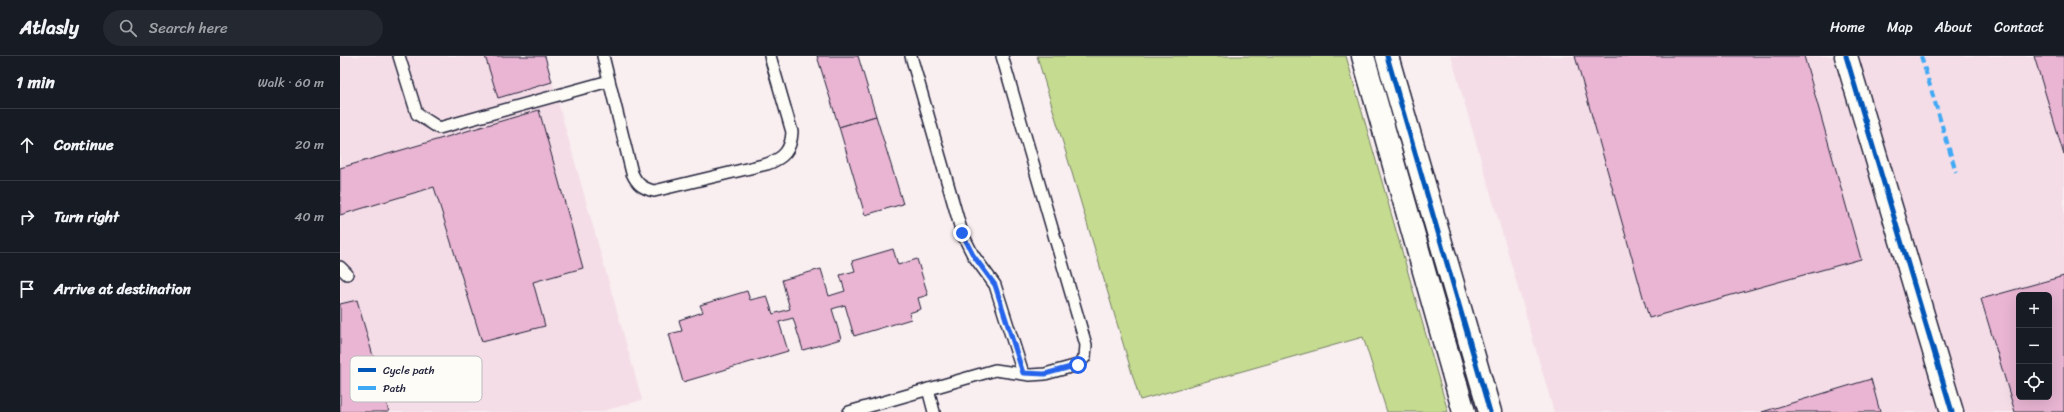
<!DOCTYPE html>
<html lang="en">
<head>
<meta charset="utf-8">
<style>
  :root { --surface:#171b24; --page:#242831; --text:#f1f3f6; --muted:#9ea1a6; --line:#363941 }
  body { margin:0; font-family:Sriracha,sans-serif; background:var(--page); color:var(--text) }
  .controls { position:absolute; right:12px; bottom:12px; display:grid; overflow:hidden; border-radius:6px; box-shadow:0 4px 16px #0002 }
  .controls button { width:36px; height:36px; display:grid; place-items:center; padding:0; border:0; border-bottom:1px solid var(--line); background:var(--surface); color:var(--text); font:20px sans-serif }
  .stop { position:absolute; width:12px; height:12px; margin:-9px; border:3px solid #2563eb; border-radius:50%; background:#fff }
  .stop.end { background:#2563eb; border-color:#fff; box-shadow:0 1px 4px #0008 }
  .list { margin:0; padding:0; list-style:none }
  h2 { display:flex; justify-content:space-between; align-items:center; height:52px; margin:0; padding:0 16px; font-size:17px }
  h2 small { font-size:13px; font-weight:400; color:var(--muted) }
  .list li { display:grid; grid-template-columns:26px 1fr auto; gap:12px; align-items:center; box-sizing:border-box; height:72px; padding:0 16px; border-top:1px solid var(--line) }
  .list b { display:block; font-size:15px; white-space:nowrap }
  .list em { font-size:13px; font-style:normal; color:var(--muted) }
  .icon { flex:none; width:22px; height:22px; fill:none; stroke:currentColor; stroke-width:2; stroke-linecap:round; stroke-linejoin:round }
  .map { position:relative; flex:none; width:1724px; height:356px; overflow:hidden }
  header { display:flex; align-items:center; gap:24px; box-sizing:border-box; height:56px; padding:0 20px; background:var(--surface); border-bottom:1px solid var(--line) }
  header strong { font-size:19px }
  nav { display:flex; gap:22px; margin-inline-start:auto; font-size:14px }
  .search { width:280px; height:36px; background:var(--page); display:flex; align-items:center; gap:10px; box-sizing:border-box; padding:0 14px; border-radius:22px; color:var(--muted); font-size:15px }
  main { display:flex }
  aside { flex:1; background:var(--surface) }
  .map>svg:first-child { display:block }
  .built { fill:#f4dde7; fill-rule:evenodd }
  .green { fill:#c5db90; stroke:#747e66 }
  .building { fill:#e9b5d2; stroke:#22223b; fill-rule:evenodd }
  .lines { fill:none; stroke-linecap:round; stroke-linejoin:round }
  .lane-casing { stroke:#22223b; stroke-width:14 }
  .street-casing { stroke:#22223b; stroke-width:25 }
  .lane { stroke:#fdfcf7; stroke-width:11 }
  .street { stroke:#fdfcf7; stroke-width:22 }
  .quiet { stroke:#3fa9f5; stroke-width:4; stroke-dasharray:8 4; stroke-linecap:butt }
  .cycleway-casing { stroke:#fdfcf7; stroke-width:8 }
  .cycleway { stroke:#0057b8; stroke-width:5 }
  .route { stroke:#2563eb; stroke-width:5 }
  .key { fill:#fdfcf7; stroke:#bbbbbf; stroke-width:1 }
  .key-label { font-size:11px; fill:#22223b }
</style>
</head>
<body>
<header>
<strong>Atlasly</strong>
<div class="search"><svg class="icon" aria-label="search" viewBox="0 0 24 24"><circle cx="10" cy="10" r="6"/><path d="M15 15l6 6"/></svg>Search here</div>
<nav><a>Home</a><a>Map</a><a>About</a><a>Contact</a></nav>
</header>
<main>
<aside>
<h2>1 min<small>Walk · 60 m</small></h2>
<ul class="list">
<li><svg class="icon" aria-label="ahead" viewBox="0 0 24 24"><path d="M12 20V5M6 11l6-6 6 6"/></svg><div><b>Continue</b></div><em>20 m</em></li>
<li><svg class="icon" aria-label="right" viewBox="0 0 24 24"><path d="M7 20v-9h11M14 6l5 5-5 5"/></svg><div><b>Turn right</b></div><em>40 m</em></li>
<li><svg class="icon" aria-label="arrive" viewBox="0 0 24 24"><path d="M6 21V4h12l-3 4 3 4H6"/></svg><div><b>Arrive at destination</b></div></li>
</ul>
</aside>
<div class="map">
<svg width="1724" height="356" viewBox="0 0 1724 356">
  <rect width="100%" height="100%" fill="#f9eef0"/>
  <filter id="ink" filterUnits="userSpaceOnUse"><feTurbulence type="fractalNoise" baseFrequency=".025" numOctaves="2"/><feDisplacementMap in="SourceGraphic" scale="8" xChannelSelector="R" yChannelSelector="G"/><feConvolveMatrix kernelMatrix="1 2 1 2 8 2 1 2 1" color-interpolation-filters="sRGB"/></filter>
  <g filter="url(#ink)">
    <g class="built">
      <polygon points="0,0 205,0 302,344 260,356 0,356"/>
      <path d="M1111,0H1724V356H1214ZM1679,239H1709V341H1679Z"/>
    </g>
    <polygon class="green" points="697,0 1006,0 1108,356 1047,356 1023,281 800,344"/>
    <g class="building">
      <polygon points="145,0 205,0 212,26 158,42"/>
      <polygon points="477,0 518,0 536,60 499,71"/>
      <polygon points="1235,0 1464,0 1521,203 1309,262"/>
      <polygon points="1694,0 1724,0 1724,99"/>
      <polygon points="199,54 243,212 193,226 205,270 142,286 94,131 0,159 0,112"/>
      <polygon points="536,60 563,148 525,159 499,71"/>
      <polygon points="553,193 558,209 577,203 588,239 578,242 581,253 569,257 571,263 514,280 505,249 492,253 501,283 463,294 453,262 439,266 448,295 343,326 329,278 342,275 339,264 363,256 360,249 407,235 410,244 427,240 433,258 450,253 442,224 481,213 489,240 505,235 500,219 515,215 512,205"/>
      <path d="M1724,220V356H1675L1641,243ZM1679,239H1709V341H1679Z"/>
      <polygon points="17,244 49,356 0,356 0,248"/>
      <polygon points="1531,323 1540,356 1422,356"/>
    </g>
    <g class="lines">
      <g class="lane-casing">
        <g id="lane">
          <polyline points="59,0 77,58 99,72 269,25"/>
          <path d="M263,0L292,117C297,128 302,132 314,135L427,108C444,102 451,94 452,76L430,0"/>
          <polyline points="571,0 622,177 633,199 655,229 683,317"/>
          <polyline points="0,211 7,218"/>
          <polyline points="588,333 594,356"/>
          <polyline points="509,356 655,314 690,319 705,318 738,309 745,301 746,289 662,0"/>
        </g>
      </g>
      <g class="street-casing">
        <g id="street">
          <polyline points="1023,0 1124,356"/>
          <polyline points="1047,0 1150,356"/>
          <polyline points="1506,0 1612,356"/>
        </g>
      </g>
      <use href="#lane" class="lane"/>
      <use href="#street" class="street"/>
      <polyline class="quiet" points="1581,0 1616,116"/>
      <g class="cycleway-casing">
        <g id="cycleway">
          <polyline points="1047,0 1150,356"/>
          <polyline points="1506,0 1612,356"/>
        </g>
      </g>
      <use href="#cycleway" class="cycleway"/>
    </g>
  </g>
  <g class="lines" filter="url(#ink)">
    <polyline class="route" points="622,177 633,199 655,229 683,317 705,318 738,309"/>
  </g>
  <rect x="10" y="300" width="132" height="46" rx="6" class="key"/>
  <rect x="18" y="312" width="18" height="4" fill="#0057b8"/>
  <rect x="18" y="330" width="18" height="4" fill="#3fa9f5"/>
  <g class="key-label">
    <text x="43" y="318">Cycle path</text>
    <text x="43" y="336">Path</text>
  </g>
</svg>
<div class="controls">
<button>+</button>
<button>−</button>
<button><svg class="icon" aria-label="locate" viewBox="0 0 24 24"><circle cx="12" cy="12" r="6"/><path d="M12 2v4M12 18v4M2 12h4M18 12h4"/></svg></button>
</div>
<div class="stop" style="left:738px;top:309px"></div>
<div class="stop end" style="left:622px;top:177px"></div>
</div>
</main>
</body>
</html>
